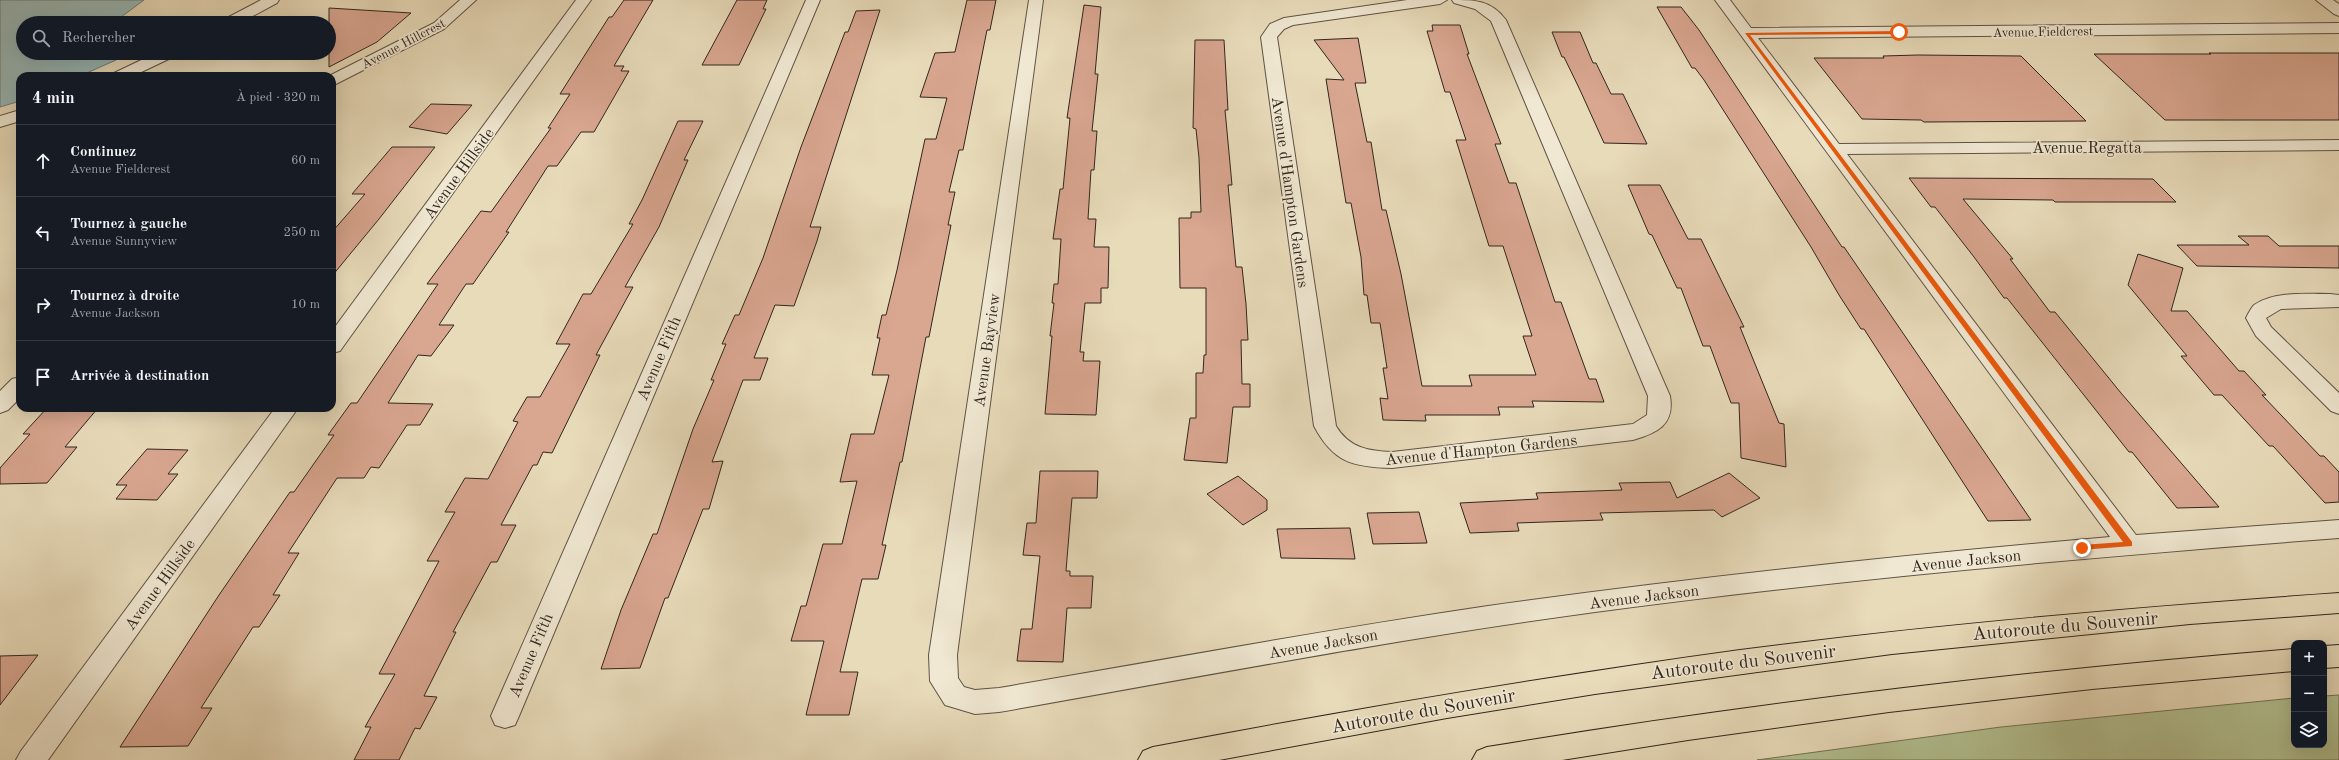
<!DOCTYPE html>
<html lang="fr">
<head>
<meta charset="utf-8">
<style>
  :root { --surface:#171b24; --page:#242831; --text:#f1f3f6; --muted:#9ea1a6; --line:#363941 }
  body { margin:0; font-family:"Old Standard TT",serif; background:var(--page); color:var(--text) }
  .controls { position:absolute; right:12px; bottom:12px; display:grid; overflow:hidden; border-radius:8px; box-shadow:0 4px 16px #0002 }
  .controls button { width:36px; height:36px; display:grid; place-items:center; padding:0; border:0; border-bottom:1px solid var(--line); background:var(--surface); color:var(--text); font:20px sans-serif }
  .stop { position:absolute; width:12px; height:12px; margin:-9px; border:3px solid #ea580c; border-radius:50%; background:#fff }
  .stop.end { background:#ea580c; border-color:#fff; box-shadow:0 1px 4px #0008 }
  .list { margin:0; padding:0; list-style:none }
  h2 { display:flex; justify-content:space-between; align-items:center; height:52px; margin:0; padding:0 16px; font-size:17px }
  h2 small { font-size:13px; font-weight:400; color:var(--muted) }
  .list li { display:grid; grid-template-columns:26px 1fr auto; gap:12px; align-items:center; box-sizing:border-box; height:72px; padding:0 16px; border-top:1px solid var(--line) }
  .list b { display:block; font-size:15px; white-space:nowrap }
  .list p { margin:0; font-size:13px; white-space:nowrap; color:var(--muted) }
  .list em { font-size:13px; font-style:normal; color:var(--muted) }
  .icon { flex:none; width:22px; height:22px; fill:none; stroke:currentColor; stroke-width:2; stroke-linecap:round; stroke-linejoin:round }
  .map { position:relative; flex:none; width:2339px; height:760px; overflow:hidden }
  .search { position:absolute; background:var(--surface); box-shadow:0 4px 16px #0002; left:16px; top:16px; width:320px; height:44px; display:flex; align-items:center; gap:10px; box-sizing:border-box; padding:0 14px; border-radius:22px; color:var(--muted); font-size:15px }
  .panel { position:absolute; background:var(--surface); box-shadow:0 4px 16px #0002; left:16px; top:72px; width:320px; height:340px; border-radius:12px }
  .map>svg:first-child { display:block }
  .green { fill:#b3c192; stroke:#727458 }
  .water { fill:#99b9b8; stroke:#6f7e7b }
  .building { fill:#d9a690; stroke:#31261f }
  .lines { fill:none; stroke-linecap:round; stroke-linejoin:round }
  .minor-casing { stroke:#5f5346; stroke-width:2 }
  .tertiary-casing { stroke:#5f5346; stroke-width:2 }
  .motorway-casing { stroke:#31261f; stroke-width:2 }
  .minor { fill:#f0e8d2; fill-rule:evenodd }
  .tertiary { fill:#f0e8d2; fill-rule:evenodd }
  .motorway { fill:#e8dbba; fill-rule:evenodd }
  .route { fill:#ea580c }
  .labels { text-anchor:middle; stroke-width:3.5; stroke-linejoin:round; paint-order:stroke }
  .far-street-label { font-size:13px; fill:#31261f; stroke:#f0e8d2 }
  .street-label { font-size:16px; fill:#31261f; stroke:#f0e8d2 }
  .near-street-label { font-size:19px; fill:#31261f; stroke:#f0e8d2 }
</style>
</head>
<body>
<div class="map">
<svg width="2339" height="760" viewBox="0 0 2339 760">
  <rect width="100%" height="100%" fill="#e8dbba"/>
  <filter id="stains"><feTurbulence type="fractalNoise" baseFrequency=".005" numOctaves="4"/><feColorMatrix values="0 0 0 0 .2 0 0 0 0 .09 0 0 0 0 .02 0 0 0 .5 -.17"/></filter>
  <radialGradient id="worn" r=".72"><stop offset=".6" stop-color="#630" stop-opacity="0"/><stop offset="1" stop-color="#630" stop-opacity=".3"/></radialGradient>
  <polygon class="green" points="2339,695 2339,760 1757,760 2001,727 2294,698 2294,745 2324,745 2324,696"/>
  <polygon class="water" points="0,0 144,0 113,23 23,23 23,53 103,53 116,60 80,76 20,76 20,101 0,107"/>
  <g class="building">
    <polygon points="624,0 653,0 614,66 624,66 621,71 629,71 594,132 581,132 557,166 548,166 506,232 509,232 473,284 466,284 439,325 454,325 431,356 418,355 388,403 433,404 420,425 407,425 379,468 371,467 364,478 337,478 288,553 299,553 273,595 280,595 259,627 253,627 201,708 212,708 188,746 120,747 219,595 290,492 294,492 334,435 328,435 351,403 357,403 438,284 427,284 481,211 491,212 551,128 548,128 570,94 560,94 609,17 612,17"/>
    <polygon points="737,0 767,0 763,9 766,9 739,65 702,65"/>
    <polygon points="967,0 996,0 990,30 987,30 963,150 959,150 949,192 955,192 948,225 951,225 929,337 926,337 902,462 900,462 882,545 886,545 878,579 862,579 840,672 858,672 849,715 806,715 824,641 791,641 801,606 806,606 823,544 842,544 857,481 840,482 851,434 874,434 889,375 872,375 880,338 877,338 882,315 886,315 897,270 925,139 936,139 947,98 920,97 935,53 955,52"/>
    <polygon points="1084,5 1101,7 1095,74 1098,74 1092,131 1097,131 1094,170 1091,170 1088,219 1096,219 1094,247 1109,247 1108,288 1101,288 1101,303 1085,303 1080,352 1084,352 1083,361 1100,361 1096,415 1045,414 1052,336 1050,336 1054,303 1052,303 1054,284 1058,284 1061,239 1053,239 1060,189 1063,189 1070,118 1067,118"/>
    <polygon points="1657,7 1681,7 1699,30 1842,247 1844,247 2031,520 1988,521 1864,329 1861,329 1839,295 1811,247 1704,80 1695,68 1692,68"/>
    <polygon points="329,8 411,13 377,42 329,67"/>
    <polygon points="880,10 810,227 821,227 817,241 794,306 775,305 754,358 768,358 760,380 743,380 712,462 723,461 709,509 703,509 668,598 665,598 640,668 601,669 621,610 653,534 657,534 693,429 714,380 711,380 726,344 722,344 735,315 739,315 763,258 801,147 845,32 848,32 856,11"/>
    <polygon points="1432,25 1460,25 1469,54 1467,54 1501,144 1495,144 1509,183 1516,183 1555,302 1561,302 1589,379 1596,379 1604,402 1532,401 1534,407 1498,407 1500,415 1425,415 1426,421 1383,420 1380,398 1388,399 1383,368 1387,368 1380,323 1371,323 1367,295 1364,295 1361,257 1351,203 1346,203 1326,79 1344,80 1314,40 1358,38 1366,83 1355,83 1367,142 1371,142 1382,210 1386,210 1401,274 1422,386 1472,386 1469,375 1536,375 1523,336 1532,336 1503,246 1489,246 1456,140 1466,140 1450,92 1445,92 1427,31 1433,31"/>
    <polygon points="1552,32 1580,32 1593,63 1596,63 1611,94 1623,94 1647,144 1604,143 1580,90 1564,57 1562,57"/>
    <polygon points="1195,40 1224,40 1228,110 1225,110 1232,185 1228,185 1236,267 1242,267 1246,304 1248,340 1241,340 1242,384 1250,384 1250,407 1233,407 1227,463 1184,460 1190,418 1196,418 1196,373 1203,373 1204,355 1206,355 1206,288 1180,288 1179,218 1191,218 1191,212 1201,212 1199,158 1196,129 1193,128"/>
    <polygon points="2209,53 2339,53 2339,120 2165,120 2094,54 2211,54"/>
    <polygon points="1918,55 2021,56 2086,121 1924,122 1921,120 1862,119 1814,58 1884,58 1883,56"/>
    <polygon points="431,104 472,105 447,134 409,127"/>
    <polygon points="678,121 703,121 684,160 688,160 659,227 625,287 633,287 596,355 600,355 552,453 543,452 537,465 533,465 501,525 516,525 497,562 491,562 453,632 456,632 424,696 437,697 420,729 415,728 399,760 354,760 371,727 365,727 395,674 379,674 439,561 427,561 455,512 445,512 465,478 488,479 518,422 513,421 527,397 540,397 570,344 556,344 583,294 591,294 633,224 629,224 642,200"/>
    <polygon points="392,147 435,147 379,219 332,276 332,232 365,194 352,194"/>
    <polygon points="1909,178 2153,179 2176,202 2055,202 2053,200 1963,199 2013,259 2010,259 2050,312 2055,312 2121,393 2219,507 2177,508 2132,452 2129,452 2007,298 2004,298 1974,257 1935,207 1931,207"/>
    <polygon points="1628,185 1660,185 1688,239 1701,239 1744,327 1740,327 1779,423 1784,424 1786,467 1741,458 1739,403 1731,403 1710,346 1703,346 1681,288 1677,288 1652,235 1649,234"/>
    <polygon points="2238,236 2268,236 2279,246 2339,246 2339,268 2197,266 2177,245 2249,245"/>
    <polygon points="2138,254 2183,268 2171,311 2187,311 2239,371 2244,371 2266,395 2262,395 2320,456 2324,456 2339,472 2339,502 2325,503 2273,446 2269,446 2222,395 2214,395 2181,356 2187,356 2128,285"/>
    <polygon points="47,408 98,408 65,447 77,447 47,483 0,484 0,468 30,434 23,434"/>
    <polygon points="147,449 188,450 168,474 178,474 157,500 116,499 127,485 116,485"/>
    <polygon points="1040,471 1098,471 1097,498 1072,498 1066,571 1070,571 1070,576 1093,576 1091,608 1067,608 1063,662 1017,661 1021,629 1032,629 1040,556 1023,555 1027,523 1036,523"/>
    <polygon points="1729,473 1760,498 1722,517 1714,510 1600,513 1603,520 1517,523 1519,531 1470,533 1460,503 1538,499 1536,493 1622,490 1619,483 1670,482 1677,498"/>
    <polygon points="1238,476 1267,500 1267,510 1243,525 1207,494"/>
    <polygon points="1419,512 1427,543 1373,544 1367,513"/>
    <polygon points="1350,528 1355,559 1281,558 1277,529"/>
    <polygon points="38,655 0,705 0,656"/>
  </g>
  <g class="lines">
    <g class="minor-casing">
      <g id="minor">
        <polygon points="460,0 476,0 444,29 332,86 332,76 329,76 434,23"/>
        <polygon points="576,0 591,0 340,351 332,353 332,331"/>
        <polygon points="806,0 820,0 519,716 515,725 505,728 495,725 491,716"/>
        <path d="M1029,0H1043L957,655L958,678L964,687L975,690L999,688C1162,660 1325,630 1488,606C1695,577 1902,555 2110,537L1715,0H1730L1751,28L2339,23V33L1758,38L1839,144L2339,140V150L1847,154L2136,535L2339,520V538C2091,557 1842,579 1595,612C1396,639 1198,677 999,712L975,714L945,705L930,681L929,655Z"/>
        <path d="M1407,0H1447L1440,4L1293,25L1284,29L1277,37L1336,426C1349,448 1369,451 1392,452L1633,424L1647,415L1648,396L1491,21L1475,9L1454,3L1452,0C1475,0 1491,0 1506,20L1670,396C1675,425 1657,433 1633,440L1392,468C1352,467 1333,462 1314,426L1261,37L1270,24L1284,18Z"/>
        <polygon points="2316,0 2333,0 2339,4 2339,16 2334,14"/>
        <path d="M2330,294L2339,295V307L2281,309L2266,318L2271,327L2339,393V414L2331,411L2256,336L2246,318C2248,314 2251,308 2254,305C2274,291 2307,294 2330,294Z"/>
        <polygon points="20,377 20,398 8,410 0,413 0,391 12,379"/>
        <polygon points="275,408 298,408 48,760 16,760 21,751"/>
      </g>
    </g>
    <g class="tertiary-casing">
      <g id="tertiary">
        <polygon points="261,0 279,0 277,3 240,23 220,23 223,20"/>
        <polygon points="156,53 177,53 175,56 133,76 112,76 114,73"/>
        <polygon points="20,110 20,121 0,127 0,116"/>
      </g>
    </g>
    <g class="motorway-casing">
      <g id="motorway">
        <path d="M2339,593V613L2190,624L1892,654L1595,694L1447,718L1219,760H1138L1143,751L1153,747C1348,710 1544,677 1740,650C1939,624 2139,607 2339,593Z"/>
        <polygon points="2339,645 2339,667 2324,668 2324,646"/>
        <path d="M2294,649V671L2092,689L1889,712L1688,740L1562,760H1472L1477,751L1487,747C1755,703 2023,671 2294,649Z"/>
      </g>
    </g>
    <use href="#minor" class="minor"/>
    <use href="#tertiary" class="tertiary"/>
    <use href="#motorway" class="motorway"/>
  </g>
  <polygon class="route" points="1901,31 1899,34 1750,35 2132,542 2132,546 2080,550 2080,546 2082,545 2123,542 1745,33"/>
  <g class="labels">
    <g class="far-street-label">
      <text transform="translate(2043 31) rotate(-1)" y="5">Avenue Fieldcrest</text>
      <text transform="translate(403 43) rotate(-28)" y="5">Avenue Hillcrest</text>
    </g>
    <g class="street-label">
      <text x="2087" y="153">Avenue Regatta</text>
      <text transform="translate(458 173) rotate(-54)" y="6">Avenue Hillside</text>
      <text transform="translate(1291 192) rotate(82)" y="6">Avenue d'Hampton Gardens</text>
      <text transform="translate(986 350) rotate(-82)" y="6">Avenue Bayview</text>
      <text transform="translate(658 358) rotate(-67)" y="6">Avenue Fifth</text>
      <text transform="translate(1481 449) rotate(-6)" y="6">Avenue d'Hampton Gardens</text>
      <text transform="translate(1966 560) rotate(-6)" y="6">Avenue Jackson</text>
      <text transform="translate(159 584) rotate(-54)" y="6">Avenue Hillside</text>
      <text transform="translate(1644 596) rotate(-7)" y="6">Avenue Jackson</text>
      <text transform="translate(1323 643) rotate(-10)" y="6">Avenue Jackson</text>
      <text transform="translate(530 655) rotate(-67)" y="6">Avenue Fifth</text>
    </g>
    <g class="near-street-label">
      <text transform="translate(2065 625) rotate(-5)" y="7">Autoroute du Souvenir</text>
      <text transform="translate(1743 661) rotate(-7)" y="7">Autoroute du Souvenir</text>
      <text transform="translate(1423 710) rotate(-10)" y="7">Autoroute du Souvenir</text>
    </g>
  </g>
  <rect width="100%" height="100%" filter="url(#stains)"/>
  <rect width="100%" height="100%" fill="url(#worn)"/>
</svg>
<div class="controls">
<button>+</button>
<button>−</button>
<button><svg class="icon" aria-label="layers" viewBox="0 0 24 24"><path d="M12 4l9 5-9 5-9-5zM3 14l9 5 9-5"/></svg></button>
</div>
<div class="stop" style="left:1899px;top:32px"></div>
<div class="stop end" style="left:2082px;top:548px"></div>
<div class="search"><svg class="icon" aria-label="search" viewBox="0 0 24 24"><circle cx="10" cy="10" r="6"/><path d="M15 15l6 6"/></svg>Rechercher</div>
<section class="panel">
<h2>4 min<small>À pied · 320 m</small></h2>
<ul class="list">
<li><svg class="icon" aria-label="ahead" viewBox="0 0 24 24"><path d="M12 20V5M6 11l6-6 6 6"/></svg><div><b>Continuez</b><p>Avenue Fieldcrest</p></div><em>60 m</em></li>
<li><svg class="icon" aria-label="left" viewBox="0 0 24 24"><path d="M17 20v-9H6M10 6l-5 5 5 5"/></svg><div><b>Tournez à gauche</b><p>Avenue Sunnyview</p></div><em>250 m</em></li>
<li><svg class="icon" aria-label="right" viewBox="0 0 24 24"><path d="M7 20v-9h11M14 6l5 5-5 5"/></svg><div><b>Tournez à droite</b><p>Avenue Jackson</p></div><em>10 m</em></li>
<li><svg class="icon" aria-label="arrive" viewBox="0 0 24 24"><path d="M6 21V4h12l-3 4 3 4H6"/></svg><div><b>Arrivée à destination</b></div></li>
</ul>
</section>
</div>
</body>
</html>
